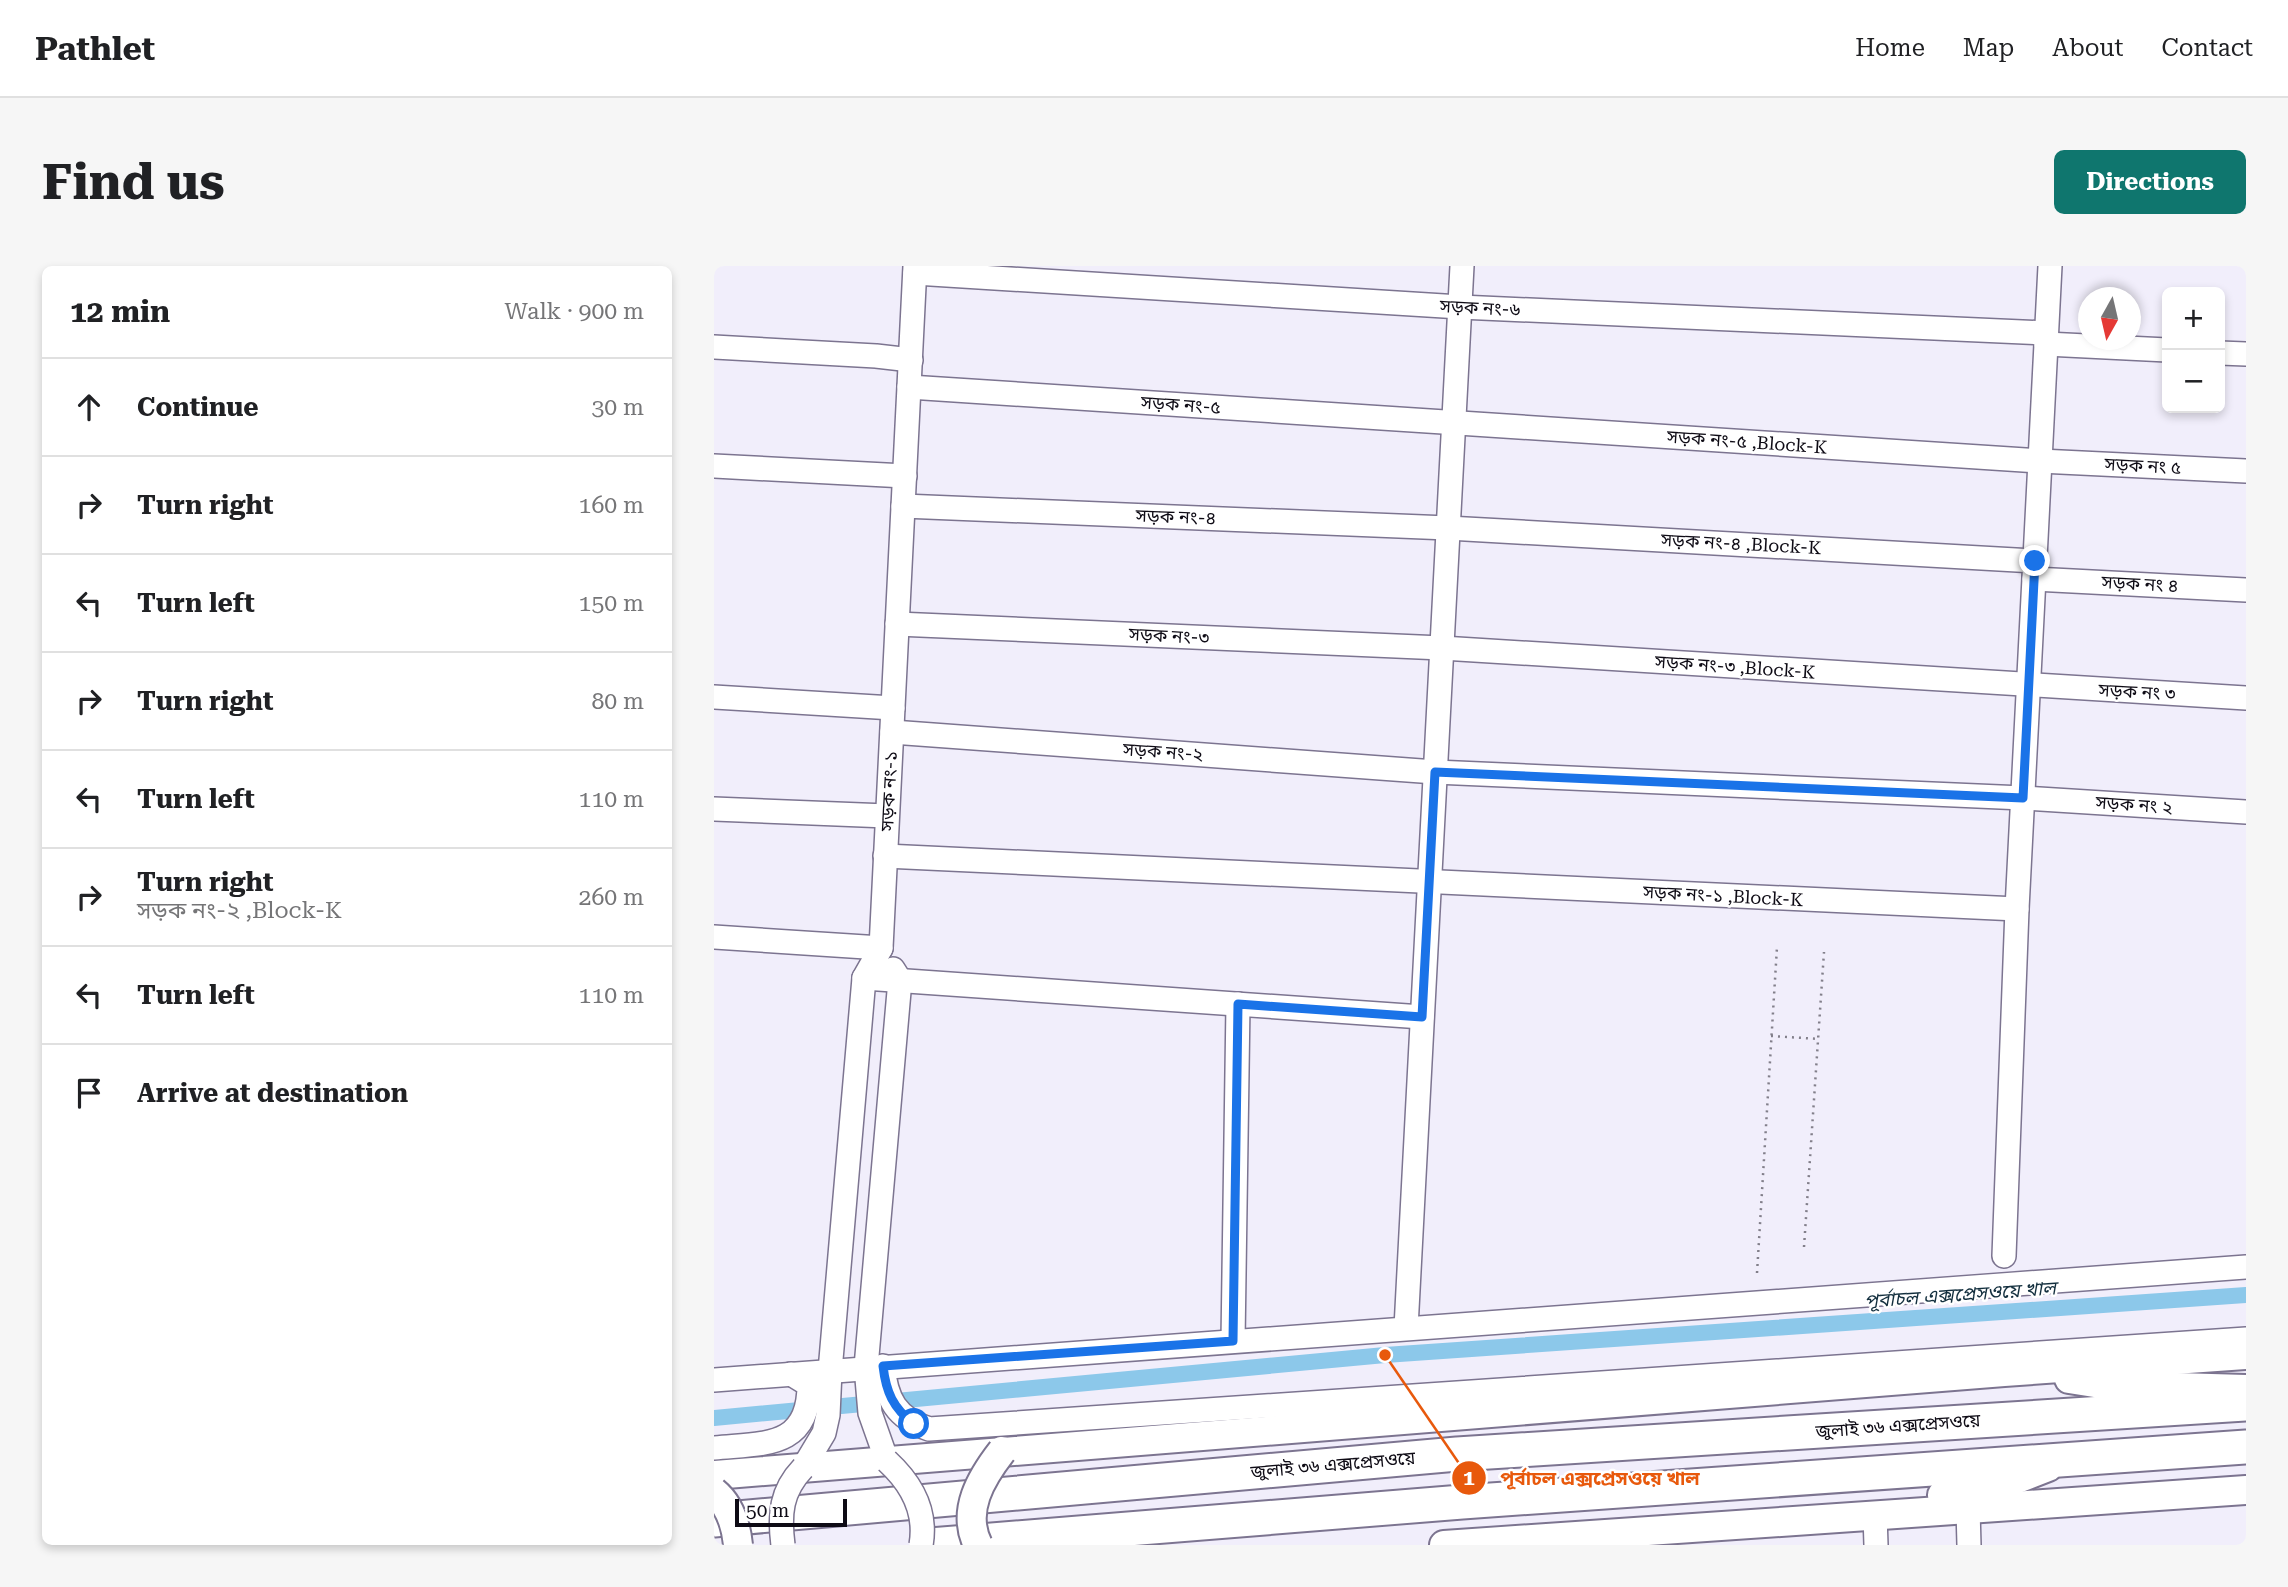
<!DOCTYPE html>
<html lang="en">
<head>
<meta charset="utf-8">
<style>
  :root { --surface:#fff; --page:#f6f6f6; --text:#202124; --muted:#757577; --line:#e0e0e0; --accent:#0f766e }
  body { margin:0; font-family:"Roboto Serif","Noto Sans Bengali",serif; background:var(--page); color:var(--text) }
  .controls { position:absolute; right:21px; top:21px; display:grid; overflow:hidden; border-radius:10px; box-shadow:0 4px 10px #0003 }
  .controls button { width:63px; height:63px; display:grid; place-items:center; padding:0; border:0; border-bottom:2px solid var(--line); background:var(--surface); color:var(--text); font:35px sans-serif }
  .compass { position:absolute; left:1364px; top:21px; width:63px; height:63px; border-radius:50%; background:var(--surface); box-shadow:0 4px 10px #0003; rotate:188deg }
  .scale { position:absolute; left:21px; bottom:18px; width:112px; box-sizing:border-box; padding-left:7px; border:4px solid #0e0b15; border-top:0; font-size:19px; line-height:24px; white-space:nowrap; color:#0e0b15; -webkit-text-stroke:5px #fff; paint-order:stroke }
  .stop { position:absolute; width:21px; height:21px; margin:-16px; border:5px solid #1a73e8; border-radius:50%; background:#fff }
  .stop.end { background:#1a73e8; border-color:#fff; box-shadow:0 2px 7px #0008 }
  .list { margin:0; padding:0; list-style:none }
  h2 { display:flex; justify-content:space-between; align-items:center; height:91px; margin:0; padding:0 28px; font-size:30px }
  h2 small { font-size:23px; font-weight:400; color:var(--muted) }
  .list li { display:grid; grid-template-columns:46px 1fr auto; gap:21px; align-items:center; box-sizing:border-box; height:98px; padding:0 28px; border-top:2px solid var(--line) }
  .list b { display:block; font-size:26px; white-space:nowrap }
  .list p { margin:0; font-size:23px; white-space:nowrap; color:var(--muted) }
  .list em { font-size:23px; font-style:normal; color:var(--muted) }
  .icon { flex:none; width:38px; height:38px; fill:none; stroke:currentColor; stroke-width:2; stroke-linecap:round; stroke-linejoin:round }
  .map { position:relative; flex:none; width:1532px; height:1279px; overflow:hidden; border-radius:10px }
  header { display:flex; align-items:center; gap:42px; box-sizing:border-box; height:98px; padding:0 35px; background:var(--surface); border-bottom:2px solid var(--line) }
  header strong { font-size:33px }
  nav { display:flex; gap:38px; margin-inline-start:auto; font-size:24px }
  .intro { display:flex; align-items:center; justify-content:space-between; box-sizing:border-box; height:168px; padding:0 42px }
  h1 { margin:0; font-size:49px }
  .button { padding:18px 32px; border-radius:10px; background:var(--accent); color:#fff; font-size:24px; font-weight:700 }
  main { display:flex; gap:42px; padding:0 42px }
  aside { flex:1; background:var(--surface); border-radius:10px; box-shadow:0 4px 10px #0003 }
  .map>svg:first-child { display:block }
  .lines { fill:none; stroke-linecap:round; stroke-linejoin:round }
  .canal { stroke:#8cc8ea; stroke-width:16 }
  .minor-casing { stroke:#7c7490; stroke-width:26 }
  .major-casing { stroke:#7c7490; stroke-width:32 }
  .highway-casing { stroke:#7c7490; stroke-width:37 }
  .path { stroke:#827f8a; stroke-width:2.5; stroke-dasharray:2 5; stroke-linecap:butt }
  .minor { stroke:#fff; stroke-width:23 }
  .major { stroke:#fff; stroke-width:28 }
  .highway { stroke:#fff; stroke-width:33 }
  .minor-bridge-casing { stroke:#7c7490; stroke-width:26; stroke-linecap:butt }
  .major-bridge-casing { stroke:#7c7490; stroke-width:32; stroke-linecap:butt }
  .minor-bridge { stroke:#fff; stroke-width:23 }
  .major-bridge { stroke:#fff; stroke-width:28 }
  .route { stroke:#1a73e8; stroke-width:9 }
  .labels { text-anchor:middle; stroke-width:5; stroke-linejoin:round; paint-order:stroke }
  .street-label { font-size:18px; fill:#0e0b15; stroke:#fff }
  .water-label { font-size:19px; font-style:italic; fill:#132f3e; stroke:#fff }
  .leader { fill:none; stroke:#e8590c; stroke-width:2.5 }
  .callout-dot { fill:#e8590c; stroke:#fff; stroke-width:2.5 }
  .mark-label { font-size:21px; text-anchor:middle; font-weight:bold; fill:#fff }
  .callout-label { font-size:19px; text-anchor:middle; font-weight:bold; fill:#e8590c; stroke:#fff; stroke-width:5; stroke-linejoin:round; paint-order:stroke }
</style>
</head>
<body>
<header>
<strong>Pathlet</strong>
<nav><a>Home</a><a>Map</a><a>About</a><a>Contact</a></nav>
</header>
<div class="intro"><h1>Find us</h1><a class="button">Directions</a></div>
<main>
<aside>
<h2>12 min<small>Walk · 900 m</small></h2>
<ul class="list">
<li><svg class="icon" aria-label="ahead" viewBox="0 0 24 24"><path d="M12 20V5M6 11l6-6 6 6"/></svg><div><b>Continue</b></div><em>30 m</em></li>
<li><svg class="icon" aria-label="right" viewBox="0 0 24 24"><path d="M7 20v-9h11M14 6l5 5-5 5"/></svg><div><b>Turn right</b></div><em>160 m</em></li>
<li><svg class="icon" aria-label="left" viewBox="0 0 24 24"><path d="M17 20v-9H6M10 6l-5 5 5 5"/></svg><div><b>Turn left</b></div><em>150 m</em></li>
<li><svg class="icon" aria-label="right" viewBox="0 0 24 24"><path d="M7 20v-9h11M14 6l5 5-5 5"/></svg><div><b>Turn right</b></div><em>80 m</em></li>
<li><svg class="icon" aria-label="left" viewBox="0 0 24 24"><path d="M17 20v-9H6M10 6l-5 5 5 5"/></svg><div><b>Turn left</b></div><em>110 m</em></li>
<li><svg class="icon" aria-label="right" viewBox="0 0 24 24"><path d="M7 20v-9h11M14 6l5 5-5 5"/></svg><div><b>Turn right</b><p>সড়ক নং-২ ,Block-K</p></div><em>260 m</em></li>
<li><svg class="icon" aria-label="left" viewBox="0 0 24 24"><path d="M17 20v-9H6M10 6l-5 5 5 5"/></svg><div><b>Turn left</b></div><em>110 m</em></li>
<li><svg class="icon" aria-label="arrive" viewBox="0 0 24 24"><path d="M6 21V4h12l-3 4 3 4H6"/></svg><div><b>Arrive at destination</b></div></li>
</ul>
</aside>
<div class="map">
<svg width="1532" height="1279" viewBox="0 0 1532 1279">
  <rect width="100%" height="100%" fill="#f1eefb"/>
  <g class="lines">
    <polyline class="canal" points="0,1152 671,1089 1532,1029"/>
    <g class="minor-casing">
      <g id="minor">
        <polyline points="201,7 746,41 1332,67"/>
        <polyline points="1332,78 1453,84"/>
        <polyline points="0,81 162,90 197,94"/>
        <polyline points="1506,87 1532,88"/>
        <polyline points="195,121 1326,195 1532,205"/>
        <polyline points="0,200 191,210"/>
        <polyline points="189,240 734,262 1321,295"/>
        <polyline points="1320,313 1532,324"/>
        <polyline points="183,358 728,382 1532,432"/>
        <polyline points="0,431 179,442"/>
        <polyline points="178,466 721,506 1309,532 1532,546"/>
        <polyline points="0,543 173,550"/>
        <polyline points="171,590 1303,643"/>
        <polyline points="0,671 167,682"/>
        <polyline points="150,712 708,751"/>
        <polyline points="1290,990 1303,643 1336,0"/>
        <polyline points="692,1062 748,0"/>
        <polyline points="519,1075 524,738"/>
        <path d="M169,1100C172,1133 182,1152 215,1163L1532,1073"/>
        <polyline points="0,1114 1532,1001"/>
        <path d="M0,1182C49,1177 95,1183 95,1119L77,1108"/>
        <polyline points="173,1195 156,1147 152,1101 186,714 179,703"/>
        <polyline points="89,1202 110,1167 114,1149 116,1105 150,712 167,682 201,0"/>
        <polyline points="1254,1243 1255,1279"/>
        <polyline points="1161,1249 1162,1279"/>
      </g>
    </g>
    <g class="major-casing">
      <g id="major">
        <polyline points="1355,1113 1393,1119 1532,1123"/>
        <polyline points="0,1209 1290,1106 1532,1089"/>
        <polyline points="1228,1229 1298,1215 1334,1201"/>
        <polyline points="730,1279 1532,1224"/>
      </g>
    </g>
    <g class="highway-casing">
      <g id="highway">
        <polyline points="0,1254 743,1188 1532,1138"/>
        <polyline points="216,1279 748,1236 1532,1181"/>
      </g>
    </g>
    <g class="path">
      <polyline points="1057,770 1105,773"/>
      <polyline points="1090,981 1110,686"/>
      <polyline points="1043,1007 1063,681"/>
    </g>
    <use href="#minor" class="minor"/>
    <use href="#major" class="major"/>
    <use href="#highway" class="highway"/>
    <g class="minor-bridge-casing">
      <g id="minor-bridge">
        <path d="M173,1195C197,1217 213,1245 207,1279"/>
        <path d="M69,1279C65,1248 67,1225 89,1202"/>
      </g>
    </g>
    <g class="major-bridge-casing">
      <g id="major-bridge">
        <path d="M0,1226C16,1239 22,1259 24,1279"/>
        <path d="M264,1279C247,1245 267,1212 288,1185"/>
      </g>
    </g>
    <use href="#minor-bridge" class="minor-bridge"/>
    <use href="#major-bridge" class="major-bridge"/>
  </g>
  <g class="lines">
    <path class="route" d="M200,1158C179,1142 172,1126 169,1100L519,1075L524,738L708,751L721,506L1309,532L1321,295"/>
  </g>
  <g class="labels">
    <g class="street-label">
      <text transform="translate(766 42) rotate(3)" y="6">সড়ক নং-৬</text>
      <text transform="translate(467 139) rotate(4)" y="6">সড়ক নং-৫</text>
      <text transform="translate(1033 176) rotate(4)" y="6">সড়ক নং-৫ ,Block-K</text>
      <text transform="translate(1429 200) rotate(3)" y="6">সড়ক নং ৫</text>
      <text transform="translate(462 251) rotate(2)" y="6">সড়ক নং-৪</text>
      <text transform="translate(1027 278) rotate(3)" y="6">সড়ক নং-৪ ,Block-K</text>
      <text transform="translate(1426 318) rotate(3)" y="6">সড়ক নং ৪</text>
      <text transform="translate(455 370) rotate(3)" y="6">সড়ক নং-৩</text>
      <text transform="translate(1021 401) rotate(4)" y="6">সড়ক নং-৩ ,Block-K</text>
      <text transform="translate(1423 426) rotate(3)" y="6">সড়ক নং ৩</text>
      <text transform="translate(449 486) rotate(4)" y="6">সড়ক নং-২</text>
      <text transform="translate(175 525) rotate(-87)" y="6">সড়ক নং-১</text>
      <text transform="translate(1420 539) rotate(4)" y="6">সড়ক নং ২</text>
      <text transform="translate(1009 630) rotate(3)" y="6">সড়ক নং-১ ,Block-K</text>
      <text transform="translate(1184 1160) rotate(-4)" y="6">জুলাই ৩৬ এক্সপ্রেসওয়ে</text>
      <text transform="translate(619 1199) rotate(-5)" y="6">জুলাই ৩৬ এক্সপ্রেসওয়ে</text>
    </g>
    <g class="water-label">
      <text transform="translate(1246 1028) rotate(-4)" y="7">পূর্বাচল এক্সপ্রেসওয়ে খাল</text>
    </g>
  </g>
  <path class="leader" d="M671 1089L755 1212"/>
  <g class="callout-dot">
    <circle cx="671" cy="1089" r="7"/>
    <circle cx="755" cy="1212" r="18"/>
  </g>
  <g class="mark-label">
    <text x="755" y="1219">1</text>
  </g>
  <g class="callout-label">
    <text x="886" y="1219">পূর্বাচল এক্সপ্রেসওয়ে খাল</text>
  </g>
</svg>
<div class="controls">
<button>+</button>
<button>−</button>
</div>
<svg class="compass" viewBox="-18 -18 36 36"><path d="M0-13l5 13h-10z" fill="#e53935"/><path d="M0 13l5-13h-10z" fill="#757577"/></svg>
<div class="scale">50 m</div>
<div class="stop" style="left:200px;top:1158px"></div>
<div class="stop end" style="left:1321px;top:295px"></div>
</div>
</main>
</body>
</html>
